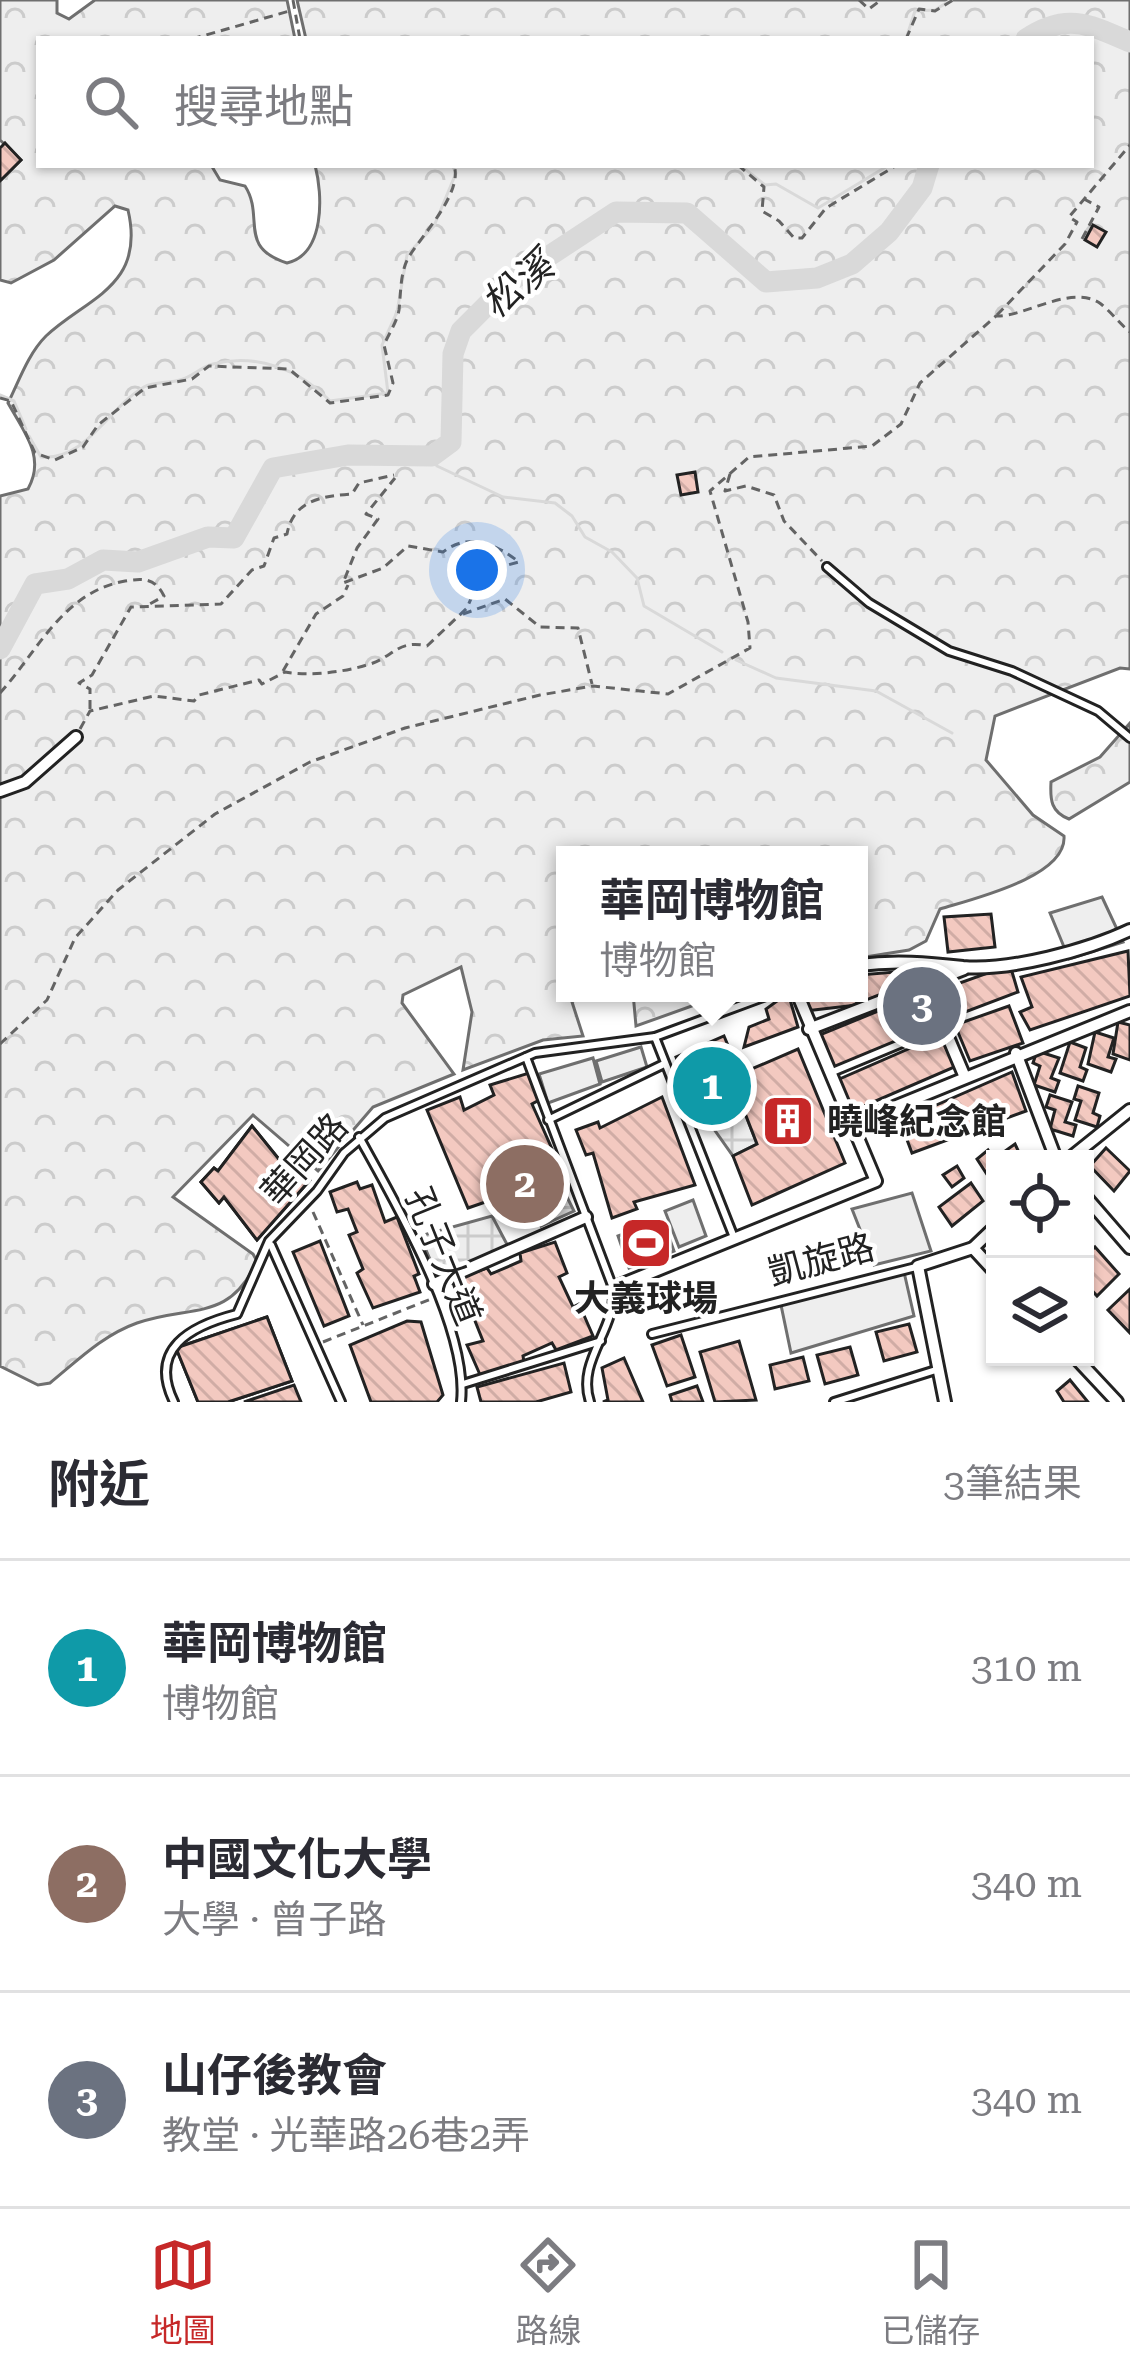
<!DOCTYPE html>
<html lang="zh-TW">
<head>
<meta charset="utf-8">
<style>
  :root { --surface:#fff; --page:#f7f7f7; --text:#2b2b33; --muted:#7c7c81; --line:#e1e1e2; --accent:#c62828 }
  body { margin:0; font-family:"Roboto Serif","Noto Sans TC",serif; background:var(--page); color:var(--text) }
  .controls { position:absolute; right:36px; bottom:36px; display:grid; overflow:hidden; border-radius:0px; box-shadow:0 3px 9px #0004 }
  .controls button { width:108px; height:108px; display:grid; place-items:center; padding:0; border:0; border-bottom:3px solid var(--line); background:var(--surface); color:var(--text); font:60px sans-serif }
  .you { position:absolute; left:477px; top:570px; width:42px; height:42px; margin:-30px; border:9px solid #fff; border-radius:50%; background:#1a73e8; box-shadow:0 0 0 18px #1a73e833 }
  .badge { display:grid; place-items:center; width:78px; height:78px; border-radius:50%; background:var(--accent); color:#fff; font-size:39px; font-weight:700 }
  .pin { position:absolute; translate:-50% -50%; border:6px solid #fff; box-shadow:0 3px 12px #0006 }
  .popup { position:absolute; left:556px; top:846px; width:312px; height:156px; box-sizing:border-box; display:grid; place-content:center; border-radius:0px; background:var(--surface); filter:drop-shadow(0 3px 9px #0005); font-size:39px; white-space:nowrap; color:var(--muted) }
  .popup b { font-size:45px; color:var(--text) }
  .popup::after { content:''; position:absolute; left:50%; top:100%; margin-left:-24px; border:24px solid transparent; border-top-color:var(--surface) }
  .list { margin:0; padding:0; list-style:none }
  h2 { display:flex; justify-content:space-between; align-items:center; height:156px; margin:0; padding:0 48px; font-size:51px }
  h2 small { font-size:39px; font-weight:400; color:var(--muted) }
  .list li { display:grid; grid-template-columns:78px 1fr auto; gap:36px; align-items:center; box-sizing:border-box; height:216px; padding:0 48px; border-top:3px solid var(--line) }
  .list b { display:block; font-size:45px; white-space:nowrap }
  .list p { margin:0; font-size:39px; white-space:nowrap; color:var(--muted) }
  .list em { font-size:39px; font-style:normal; color:var(--muted) }
  .icon { flex:none; width:66px; height:66px; fill:none; stroke:currentColor; stroke-width:2; stroke-linecap:round; stroke-linejoin:round }
  .map { position:relative; flex:none; width:1130px; height:1402px; overflow:hidden }
  .search { position:absolute; background:var(--surface); box-shadow:0 3px 9px #0004; left:36px; right:36px; top:36px; height:132px; display:flex; align-items:center; gap:30px; box-sizing:border-box; padding:0 42px; border-radius:0px; color:var(--muted); font-size:45px }
  .sheet { height:804px; background:var(--surface) }
  nav { display:flex; justify-content:space-around; align-items:center; box-sizing:border-box; height:168px; border-top:3px solid var(--line); background:var(--surface); font-size:33px; color:var(--muted) }
  nav a { display:grid; justify-items:center; gap:6px }
  nav .on { color:var(--accent) }
  .map>svg:first-child { display:block }
  .green { fill:#eee; stroke:#6f6f6f; stroke-width:3 }
  .forest { fill:url(#forest-crowns); stroke:#6f6f6f; stroke-width:3 }
  .parking { fill:#ededed; stroke:#6f6f6f; stroke-width:3 }
  .plaza { fill:url(#plaza-grid); stroke:#6f6f6f; stroke-width:3 }
  .water { fill:url(#water-rules); stroke:#6f6f6f; stroke-width:3 }
  .lines { fill:none; stroke-linecap:round; stroke-linejoin:round }
  .stream { stroke:#d9d9d9; stroke-width:3 }
  .river { stroke:#d9d9d9; stroke-width:21 }
  .building { fill:url(#building-back-hatch); stroke:#222; stroke-width:3; fill-rule:evenodd }
  .lane-casing { stroke:#222; stroke-width:12 }
  .street-casing { stroke:#222; stroke-width:16 }
  .path { stroke:#646464; stroke-width:3; stroke-dasharray:9 6; stroke-linecap:butt }
  .lane { stroke:#fff; stroke-width:6 }
  .street { stroke:#fff; stroke-width:10 }
  .labels { text-anchor:middle; stroke-width:9; stroke-linejoin:round; paint-order:stroke }
  .poi-label { font-size:36px; font-weight:bold; fill:#222; stroke:#fff; text-anchor:start }
  .street-label { font-size:36px; fill:#222; stroke:#fff }
  .water-label { font-size:39px; font-style:italic; fill:#222; stroke:#fff }
</style>
</head>
<body>
<div class="map">
<svg width="1130" height="1402" viewBox="0 0 1130 1402">
  <defs>
    <pattern id="forest-crowns" width="20" height="18" patternUnits="userSpaceOnUse" patternTransform="scale(3)"><rect width="20" height="18" fill="#eee"/><path d="M2 6a3 3 0 1 1 6 0M12 15a3 3 0 1 1 6 0" fill="none" stroke="#ccc"/></pattern>
    <pattern id="plaza-grid" width="8" height="8" patternUnits="userSpaceOnUse" patternTransform="scale(3)"><rect width="8" height="8" fill="#ededed"/><path d="M0 4h8M4 0v8" fill="none" stroke="#cbcbcb"/></pattern>
    <pattern id="water-rules" width="6" height="5" patternUnits="userSpaceOnUse" patternTransform="scale(3)"><rect width="6" height="5" fill="#d9d9d9"/><path d="M0 2.5h6" fill="none" stroke="#bababa"/></pattern>
    <pattern id="building-back-hatch" width="6" height="6" patternUnits="userSpaceOnUse" patternTransform="scale(3)"><rect width="6" height="6" fill="#f3c9c0"/><path d="M-1 5l2 2M0 0l6 6M5-1l2 2" fill="none" stroke="#d0aca5"/></pattern>
  </defs>
  <rect width="100%" height="100%" fill="#fff"/>
  <g class="green">
    <polygon points="1102,897 1123,942 1069,959 1050,913"/>
    <polygon points="641,1047 647,1067 602,1082 596,1061"/>
    <polygon points="593,1058 600,1084 548,1103 539,1074"/>
    <polygon points="693,1200 706,1236 679,1247 665,1211"/>
    <polygon points="663,1220 674,1251 629,1268 618,1236"/>
    <polygon points="904,1272 914,1316 791,1353 781,1305"/>
  </g>
  <g class="forest">
    <path d="M0,0H57V13L69,19L95,0H287L295,39H39V165H211L220,180L245,186C265,217 237,247 287,263C325,254 323,195 315,165H1091V39H306L297,0H1130V669L1120,668L995,716L986,760L1033,815L1064,836C1067,877 972,899 940,909L926,941L909,950L859,958V855H565V993H583L572,1002L583,1036L543,1040L463,1070L472,1012L461,967L403,995L402,1003L454,1074L373,1107L318,1171L253,1115L173,1197L253,1254L257,1261C229,1323 191,1304 137,1323C103,1335 77,1361 50,1383L38,1385L0,1366V496L28,489C46,457 24,432 8,403C19,381 28,354 46,336C86,298 146,287 128,210L115,206L54,260L11,283L0,280V181L21,160L0,140Z"/>
    <path d="M1130,723V782L1069,819C1051,812 1050,800 1051,782L1100,757Z"/>
    <polygon points="633,993 728,993 636,1026"/>
  </g>
  <polygon class="parking" points="912,1193 931,1251 874,1265 852,1209"/>
  <g class="plaza">
    <polygon points="706,1093 710,1101 739,1098 757,1144 733,1156 692,1098"/>
    <polygon points="492,1216 510,1250 438,1278 420,1236"/>
  </g>
  <polygon class="water" points="559,1181 574,1211 541,1226 526,1194"/>
  <g class="lines">
    <g class="stream">
      <polyline points="906,39 915,11 935,10 951,0"/>
      <polyline points="740,165 765,185 776,184 818,208 889,165"/>
      <polyline points="0,395 14,401 26,429"/>
      <path d="M29,436L41,457C86,461 108,408 144,387C153,382 170,383 180,380C192,377 201,367 213,364C256,353 299,369 330,401L388,393L382,345L397,312L407,255L434,226L456,173L452,165"/>
      <polyline points="432,456 437,466 503,497 555,503 572,516 585,537 612,552 637,578 644,606 722,652"/>
      <polyline points="736,660 776,678 876,691 952,733"/>
    </g>
    <g class="river">
      <path d="M1026,39C1066,12 1089,24 1130,42"/>
      <polyline points="0,649 35,584 68,579 103,560 138,562 208,537 234,538 273,468 348,455 432,456 451,442 453,354 461,331 511,281 616,212 687,213 766,282 817,278 852,264 889,232 922,188 929,165"/>
    </g>
  </g>
  <g class="building">
    <polygon points="5,143 21,160 0,181 0,148"/>
    <polygon points="1093,225 1106,232 1097,247 1085,240"/>
    <polygon points="695,472 698,492 681,495 677,475"/>
    <polygon points="991,914 995,947 948,952 944,917"/>
    <polygon points="1128,951 1130,996 1030,1030 1020,1012 1032,1007 1021,977"/>
    <polygon points="1010,965 1018,992 952,1017 940,990"/>
    <polygon points="907,971 913,984 863,1004 859,975"/>
    <polygon points="788,993 798,1027 744,1047 749,1027 769,1019 766,1009"/>
    <polygon points="804,993 856,993 857,1005 805,1011"/>
    <polygon points="920,994 934,1027 831,1070 817,1036"/>
    <polygon points="1009,1006 1023,1043 970,1061 955,1025"/>
    <polygon points="1118,1022 1130,1025 1130,1060 1113,1054"/>
    <polygon points="1095,1032 1114,1038 1108,1057 1116,1059 1111,1072 1088,1064"/>
    <polygon points="945,1033 959,1065 848,1113 835,1081"/>
    <polygon points="724,1036 740,1074 798,1049 845,1163 752,1205 733,1156 757,1144 739,1098 725,1103 723,1096 710,1101 706,1093 692,1098 676,1057"/>
    <polygon points="1070,1042 1086,1048 1080,1067 1087,1070 1083,1081 1060,1073"/>
    <polygon points="1037,1051 1059,1058 1051,1078 1059,1081 1055,1092 1034,1085 1040,1066 1033,1063"/>
    <polygon points="1012,1072 1026,1111 912,1153 900,1121"/>
    <polygon points="529,1073 541,1099 532,1104 561,1169 494,1187 497,1198 468,1208 427,1110 460,1097 464,1110 494,1095 490,1085"/>
    <polygon points="1078,1086 1099,1093 1093,1113 1100,1116 1097,1127 1075,1120 1081,1101 1074,1099"/>
    <polygon points="1050,1095 1072,1102 1065,1122 1076,1125 1073,1136 1050,1129 1055,1110 1046,1107"/>
    <polygon points="662,1097 695,1185 634,1202 637,1209 612,1218 593,1153 586,1155 576,1130 598,1122 600,1128"/>
    <path d="M252,1126L286,1168L291,1161L310,1180L257,1240L224,1197L219,1203L201,1182L214,1168L218,1171ZM259,1157L265,1165L237,1192L233,1186ZM273,1172L277,1177L251,1207L245,1200Z"/>
    <polygon points="252,1126 286,1168 291,1161 310,1180 257,1240 224,1197 219,1203 201,1182 214,1168 218,1171"/>
    <polygon points="1015,1144 1022,1159 995,1159 992,1182 977,1159 988,1150 994,1159"/>
    <polygon points="1106,1148 1130,1171 1114,1191 1090,1166"/>
    <polygon points="957,1166 964,1178 952,1187 943,1175"/>
    <polygon points="357,1182 360,1189 372,1185 385,1222 397,1217 419,1274 414,1276 420,1292 373,1308 357,1273 363,1269 349,1235 357,1232 348,1209 337,1212 330,1192"/>
    <polygon points="971,1183 983,1201 952,1226 939,1207"/>
    <polygon points="320,1241 349,1316 324,1326 293,1252"/>
    <polygon points="555,1242 567,1273 559,1277 573,1307 579,1304 593,1336 556,1350 552,1343 523,1356 524,1362 481,1377 467,1345 483,1341 471,1311 463,1311 452,1280 487,1268 491,1274 521,1261 520,1253"/>
    <polygon points="1095,1247 1119,1274 1097,1296 1085,1283 1085,1257"/>
    <polygon points="1130,1289 1130,1333 1108,1310"/>
    <path d="M267,1317L292,1381L228,1402H198L176,1348ZM247,1353L259,1384L230,1394L218,1363Z"/>
    <polygon points="267,1317 292,1381 228,1402 198,1402 176,1348"/>
    <polygon points="407,1321 421,1322 443,1395 437,1402 371,1402 350,1345"/>
    <polygon points="909,1324 917,1352 884,1361 876,1332"/>
    <polygon points="681,1335 695,1377 667,1386 652,1345"/>
    <polygon points="739,1341 756,1400 715,1402 700,1352"/>
    <polygon points="850,1347 858,1375 825,1384 817,1355"/>
    <polygon points="803,1357 809,1381 775,1389 770,1365"/>
    <polygon points="624,1358 643,1402 603,1402 608,1400 602,1368"/>
    <polygon points="564,1363 571,1392 536,1402 481,1402 477,1387"/>
    <polygon points="1070,1380 1088,1402 1064,1402 1057,1391"/>
    <polygon points="294,1385 301,1402 244,1402"/>
    <polygon points="697,1386 703,1402 672,1402 670,1395"/>
  </g>
  <g class="lines">
    <g class="lane-casing">
      <g id="lane">
        <polyline points="827,567 869,603 949,651 1012,671 1098,711 1130,738"/>
        <polyline points="655,1037 735,1240"/>
        <path d="M526,1057L613,1288C617,1330 576,1360 590,1402"/>
        <polyline points="830,1073 943,1026"/>
        <polyline points="548,1120 664,1064"/>
        <path d="M359,1137C395,1202 469,1328 461,1402"/>
        <polyline points="271,1245 341,1402"/>
        <polyline points="652,1334 916,1267"/>
        <polyline points="463,1384 601,1341"/>
        <path d="M174,1402C148,1349 190,1326 237,1314L269,1241L317,1191L344,1153L385,1118L535,1053L655,1037L774,993"/>
        <polyline points="834,1402 939,1369"/>
      </g>
    </g>
    <g class="street-casing">
      <g id="street">
        <polyline points="0,791 25,782 76,737"/>
        <path d="M859,965C895,960 928,963 963,967C1010,971 1088,950 1130,930"/>
        <polyline points="926,985 964,1075"/>
        <polyline points="809,1029 964,969"/>
        <polyline points="1016,1053 1056,1159"/>
        <polyline points="850,1125 1130,1011"/>
        <polyline points="1069,1159 1130,1110"/>
        <polyline points="1085,1196 1130,1248"/>
        <polyline points="973,1248 995,1272"/>
        <polyline points="434,1284 586,1217"/>
        <polyline points="613,1288 876,1181 797,993"/>
        <polyline points="1075,1357 1117,1402"/>
        <polyline points="945,1402 918,1266 973,1248 995,1227"/>
      </g>
    </g>
    <g class="path">
      <polyline points="293,0 300,39"/>
      <polyline points="859,0 869,9 881,0"/>
      <polyline points="192,39 293,10"/>
      <polyline points="906,39 919,9 935,11 953,0"/>
      <polyline points="738,165 764,187 762,211 779,221 794,238 802,238 826,208 897,165"/>
      <polyline points="1082,239 1099,207 1084,199"/>
      <polyline points="997,315 1065,244 1077,222 1069,217 1130,145"/>
      <path d="M0,398L11,401L35,453L55,460L83,447L98,425L145,388L192,379L209,366L289,369L330,403L388,395L393,383L384,345C389,333 397,322 399,310C401,292 400,270 410,255C424,233 463,192 454,165"/>
      <polyline points="730,474 725,491 746,486 774,495 784,521 822,561"/>
      <polyline points="463,614 505,599 540,627 578,628 592,684"/>
      <polyline points="283,671 316,614 343,596 348,585"/>
      <path d="M0,693C38,651 63,592 125,581C144,578 155,578 164,596L148,605"/>
      <path d="M90,709V689L79,683L92,675L131,607L221,604L252,570L264,566L274,538L287,534C293,501 321,496 352,494L359,483L394,475"/>
      <path d="M80,729L90,711L154,696L194,701L199,695L259,680L262,684L285,672C307,676 340,673 367,665C393,658 397,639 427,646L467,608L478,582L493,569L519,562C497,545 470,531 443,552L408,546L383,568L343,583L357,548L378,519L366,514L395,478"/>
      <path d="M0,1044L47,1000L75,938L118,890L215,814L310,762L405,728L540,695L593,686L668,694L750,648L748,622L710,491L749,457L872,446L901,424L920,383L996,316C1026,317 1072,283 1101,304C1111,312 1120,324 1130,332"/>
      <polyline points="313,1212 363,1325"/>
      <polyline points="323,1342 431,1299"/>
    </g>
    <use href="#lane" class="lane"/>
    <use href="#street" class="street"/>
  </g>
  <defs>
    <g id="building-square" transform="scale(2.7)"><rect x="-9" y="-9" width="18" height="18" rx="4" fill="#c62828" stroke="#fff"/><path d="M-4-6H4V6H1V3H-1V6H-4ZM-2.5-4.3h1.7v1.8h-1.7ZM.8-4.3h1.7v1.8H.8ZM-2.5-1h1.7V.8h-1.7ZM.8-1h1.7V.8H.8Z" fill="#fff"/></g>
    <g id="stadium-square" transform="scale(2.7)"><rect x="-9" y="-9" width="18" height="18" rx="4" fill="#c62828" stroke="#fff"/><path d="M0-5a6.5 5 0 1 0 0 10a6.5 5 0 1 0 0-10ZM-3.5-1.8h7v3.6h-7Z" fill="#fff"/></g>
  </defs>
  <g fill-rule="evenodd">
    <use href="#building-square" x="788" y="1121"/>
    <use href="#stadium-square" x="646" y="1243"/>
  </g>
  <g class="labels">
    <g class="poi-label">
      <text x="827" y="1134">曉峰紀念館</text>
      <text x="646" y="1311" text-anchor="middle">大義球場</text>
    </g>
    <g class="street-label">
      <text transform="translate(304 1159) rotate(-48)" y="13">華岡路</text>
      <text transform="translate(444 1256) rotate(68)" y="13">孔子大道</text>
      <text transform="translate(821 1259) rotate(-15)" y="13">凱旋路</text>
    </g>
    <g class="water-label">
      <text transform="translate(517 284) rotate(-39)" y="14">松溪</text>
    </g>
  </g>
</svg>
<div class="controls">
<button><svg class="icon" aria-label="locate" viewBox="0 0 24 24"><circle cx="12" cy="12" r="6"/><path d="M12 2v4M12 18v4M2 12h4M18 12h4"/></svg></button>
<button><svg class="icon" aria-label="layers" viewBox="0 0 24 24"><path d="M12 4l9 5-9 5-9-5zM3 14l9 5 9-5"/></svg></button>
</div>
<div class="you"></div>
<div class="pin badge" style="left:712px;top:1086px;background:#0f9aa8">1</div>
<div class="popup"><b>華岡博物館</b>博物館</div>
<div class="pin badge" style="left:525px;top:1184px;background:#8d6e63">2</div>
<div class="pin badge" style="left:922px;top:1006px;background:#6b7280">3</div>
<div class="search"><svg class="icon" aria-label="search" viewBox="0 0 24 24"><circle cx="10" cy="10" r="6"/><path d="M15 15l6 6"/></svg>搜尋地點</div>
</div>
<section class="sheet">
<h2>附近<small>3筆結果</small></h2>
<ul class="list">
<li><span class="badge" style="background:#0f9aa8">1</span><div><b>華岡博物館</b><p>博物館</p></div><em>310 m</em></li>
<li><span class="badge" style="background:#8d6e63">2</span><div><b>中國文化大學</b><p>大學 · 曾子路</p></div><em>340 m</em></li>
<li><span class="badge" style="background:#6b7280">3</span><div><b>山仔後教會</b><p>教堂 · 光華路26巷2弄</p></div><em>340 m</em></li>
</ul>
</section>
<nav>
<a class="on"><svg class="icon" aria-label="map" viewBox="0 0 24 24"><path d="M3 6l6-2 6 2 6-2v14l-6 2-6-2-6 2zM9 4v14M15 6v14"/></svg>地圖</a>
<a><svg class="icon" aria-label="directions" viewBox="0 0 24 24"><path d="M12 3l9 9-9 9-9-9zM9 14v-3h6M13 9l2 2-2 2"/></svg>路線</a>
<a><svg class="icon" aria-label="saved" viewBox="0 0 24 24"><path d="M7 4h10v16l-5-4-5 4z"/></svg>已儲存</a>
</nav>
</body>
</html>
